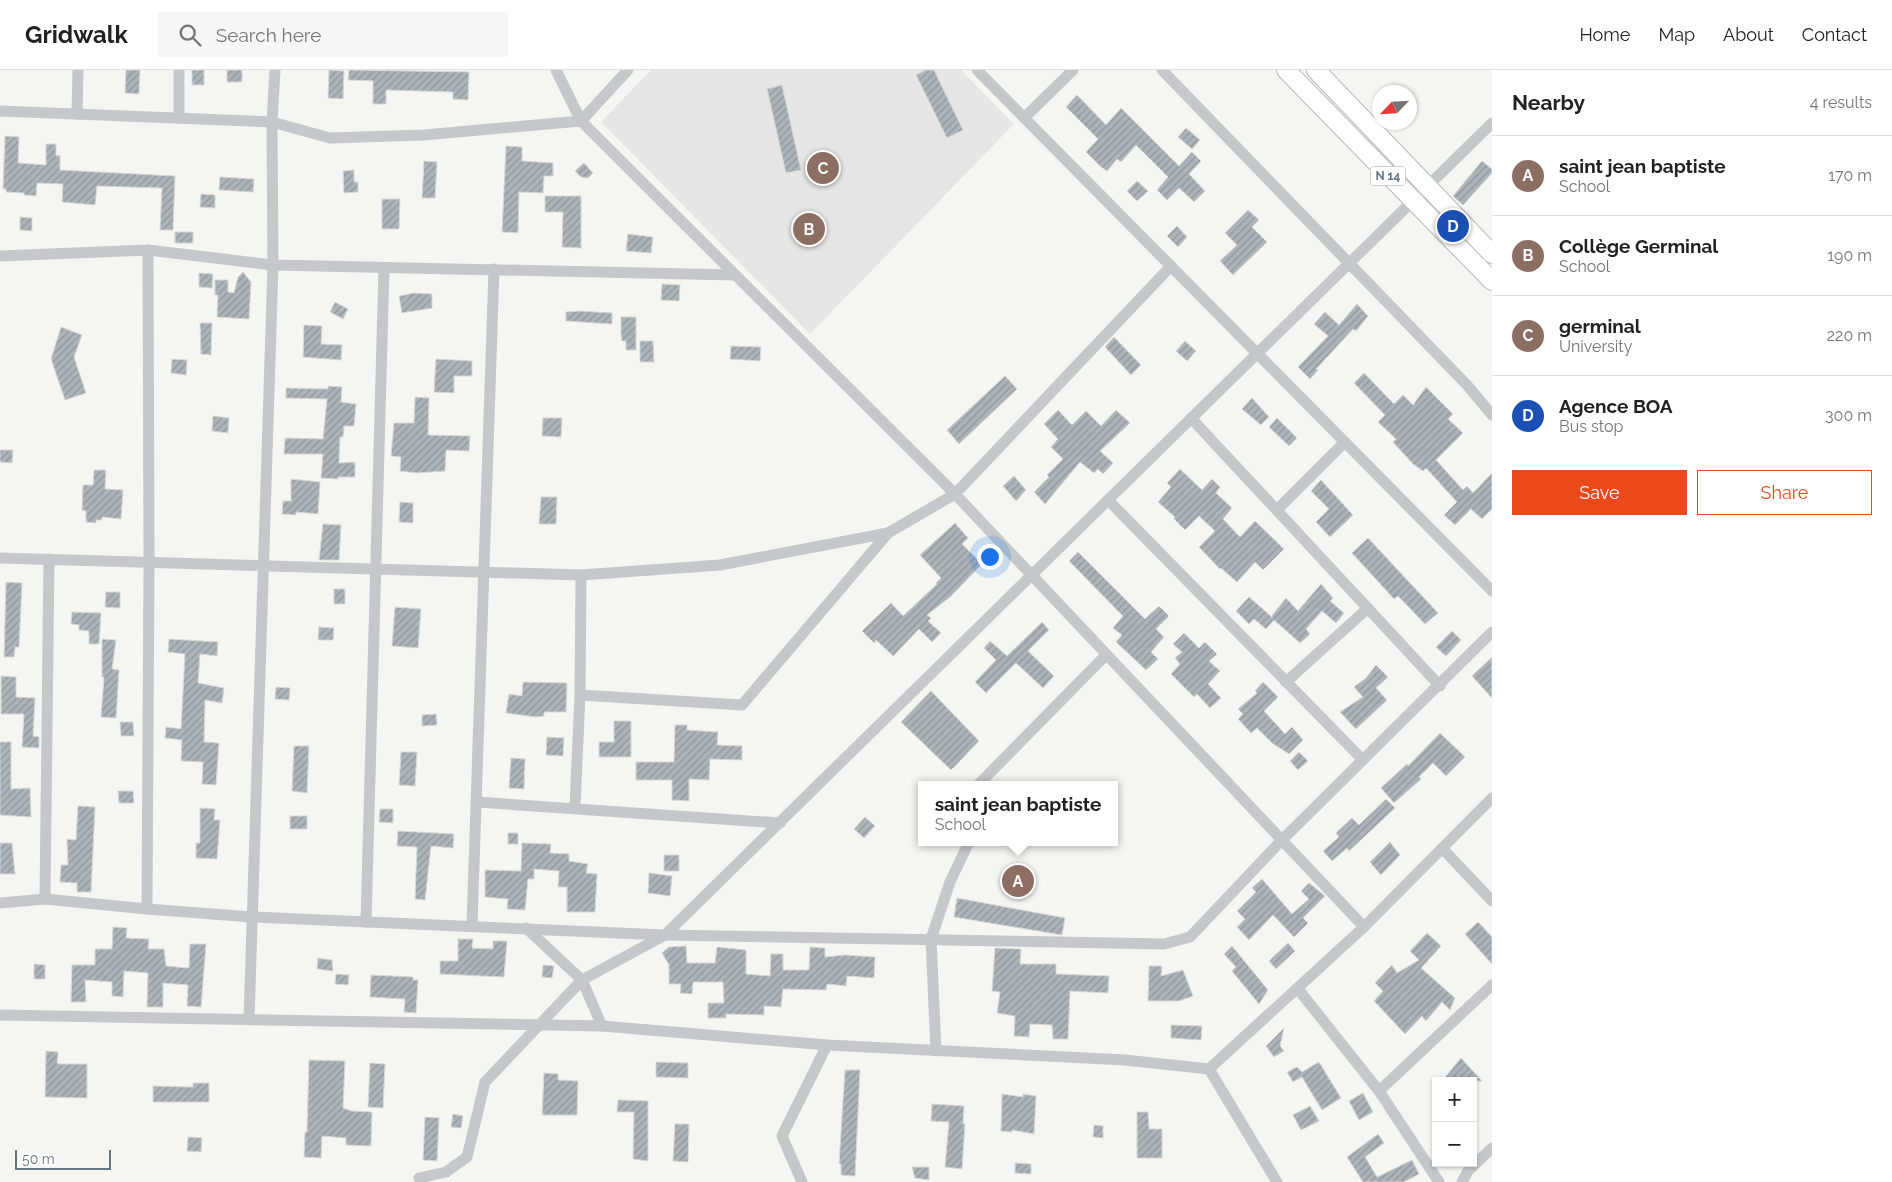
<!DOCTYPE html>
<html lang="en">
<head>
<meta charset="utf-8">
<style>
  :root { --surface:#fff; --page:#f6f6f6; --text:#202124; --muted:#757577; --line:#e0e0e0; --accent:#eb481c }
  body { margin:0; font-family:Raleway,sans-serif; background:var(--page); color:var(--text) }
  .controls { position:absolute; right:15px; bottom:15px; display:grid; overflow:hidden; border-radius:0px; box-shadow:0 1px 4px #0004 }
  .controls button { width:45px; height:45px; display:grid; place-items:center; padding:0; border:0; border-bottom:1px solid var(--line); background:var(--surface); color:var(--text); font:25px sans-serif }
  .compass { position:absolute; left:1372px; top:15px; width:45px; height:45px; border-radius:50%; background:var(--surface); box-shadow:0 1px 4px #0004; rotate:245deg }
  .scale { position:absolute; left:15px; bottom:12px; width:96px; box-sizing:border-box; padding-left:5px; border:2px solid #637684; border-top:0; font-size:14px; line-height:18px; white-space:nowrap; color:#637684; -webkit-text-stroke:4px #fff; paint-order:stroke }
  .you { position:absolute; left:989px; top:486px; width:18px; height:18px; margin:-12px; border:4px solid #fff; border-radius:50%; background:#1a73e8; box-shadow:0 0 0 8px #1a73e833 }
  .badge { display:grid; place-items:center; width:32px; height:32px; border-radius:50%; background:var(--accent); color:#fff; font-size:16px; font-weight:700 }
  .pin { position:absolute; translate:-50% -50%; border:2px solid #fff; box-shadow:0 1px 5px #0006 }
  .popup { position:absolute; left:918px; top:711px; width:200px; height:65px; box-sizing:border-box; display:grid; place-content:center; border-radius:0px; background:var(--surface); filter:drop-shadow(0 1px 4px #0005); font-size:16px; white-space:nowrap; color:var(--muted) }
  .popup b { font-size:19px; color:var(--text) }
  .popup::after { content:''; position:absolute; left:50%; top:100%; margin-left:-10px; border:10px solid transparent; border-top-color:var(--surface) }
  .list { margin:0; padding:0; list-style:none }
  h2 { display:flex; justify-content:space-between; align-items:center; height:65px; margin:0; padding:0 20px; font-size:21px }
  h2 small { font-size:16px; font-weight:400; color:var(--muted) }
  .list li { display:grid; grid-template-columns:32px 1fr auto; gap:15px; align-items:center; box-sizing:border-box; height:80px; padding:0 20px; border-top:1px solid var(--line) }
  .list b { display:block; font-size:19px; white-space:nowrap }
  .list p { margin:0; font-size:16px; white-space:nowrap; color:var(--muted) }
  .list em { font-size:16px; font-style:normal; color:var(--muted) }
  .actions { display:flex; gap:10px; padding:15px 20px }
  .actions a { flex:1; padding:11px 0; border:1px solid var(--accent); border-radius:0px; text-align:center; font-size:18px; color:var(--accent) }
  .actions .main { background:var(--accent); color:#fff }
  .icon { flex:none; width:28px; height:28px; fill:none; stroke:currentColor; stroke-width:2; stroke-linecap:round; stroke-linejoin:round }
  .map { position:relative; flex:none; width:1492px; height:1112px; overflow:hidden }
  header { display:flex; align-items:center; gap:30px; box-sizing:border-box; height:70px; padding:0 25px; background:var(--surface); border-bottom:1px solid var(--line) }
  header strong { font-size:24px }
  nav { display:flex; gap:28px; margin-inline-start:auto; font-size:18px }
  .search { width:350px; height:45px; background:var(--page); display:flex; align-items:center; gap:12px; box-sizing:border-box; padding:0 18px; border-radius:0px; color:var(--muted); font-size:19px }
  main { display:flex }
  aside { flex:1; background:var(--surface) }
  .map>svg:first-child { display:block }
  .built { fill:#e6e7e5 }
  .building { fill:url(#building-hatch); stroke:#d7d7d4 }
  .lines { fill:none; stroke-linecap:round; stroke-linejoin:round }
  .primary-casing { stroke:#b5babd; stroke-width:20 }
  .minor { stroke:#c5c8cb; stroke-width:11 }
  .primary { stroke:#fff; stroke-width:18 }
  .labels { text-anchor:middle; stroke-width:5; stroke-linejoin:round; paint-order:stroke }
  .shield { fill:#fff; stroke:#929fa9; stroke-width:1 }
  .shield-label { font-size:12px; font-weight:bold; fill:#637684 }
</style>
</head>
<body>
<header>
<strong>Gridwalk</strong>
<div class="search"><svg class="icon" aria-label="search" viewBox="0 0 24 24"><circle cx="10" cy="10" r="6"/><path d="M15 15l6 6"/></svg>Search here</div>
<nav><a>Home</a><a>Map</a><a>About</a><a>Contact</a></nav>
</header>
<main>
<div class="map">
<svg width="1492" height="1112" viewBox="0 0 1492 1112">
  <defs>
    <pattern id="building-hatch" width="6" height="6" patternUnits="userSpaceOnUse" patternTransform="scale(1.25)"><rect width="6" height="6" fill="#acb4b9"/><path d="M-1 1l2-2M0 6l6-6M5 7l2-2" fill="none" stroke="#90979c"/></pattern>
  </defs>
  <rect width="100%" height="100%" fill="#f5f5f1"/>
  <polygon class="built" points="651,0 961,0 1014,54 810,264 601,52"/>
  <g class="building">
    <polygon points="126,0 140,0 139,24 125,23"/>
    <rect x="192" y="0" width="12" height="15"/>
    <rect x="227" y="0" width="15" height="12"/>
    <polygon points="329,0 344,1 343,29 328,28"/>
    <polygon points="349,0 469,2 468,30 453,29 453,22 386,20 386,34 373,34 373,11 348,10"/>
    <polygon points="926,0 934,0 963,60 947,68 916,5"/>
    <polygon points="782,15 801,100 786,103 767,19"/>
    <polygon points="1077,25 1106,55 1121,38 1179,96 1192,82 1201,91 1189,104 1205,121 1194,132 1179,118 1167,130 1157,120 1168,107 1136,75 1121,92 1117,89 1107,101 1100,96 1086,82 1098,69 1066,37"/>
    <polygon points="1186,58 1200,70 1192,79 1178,67"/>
    <polygon points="5,66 19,67 18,93 46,95 46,74 56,74 56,86 60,85 60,100 175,106 173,160 160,160 162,118 97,116 95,135 62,132 63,114 37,113 36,126 24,125 24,123 6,122 6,119 3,119"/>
    <polygon points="506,76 522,77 522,91 553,93 553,106 544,106 543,123 519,122 518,163 502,162"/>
    <polygon points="424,91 437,92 435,128 422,128"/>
    <polygon points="1482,91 1492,99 1492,103 1463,135 1453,126"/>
    <polygon points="584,93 593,103 588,108 581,107 575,101"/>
    <polygon points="354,100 354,112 358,112 358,122 344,123 343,101"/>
    <polygon points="220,107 254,109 253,122 219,120"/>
    <polygon points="1137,111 1148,121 1137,131 1127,121"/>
    <polygon points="201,124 215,125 215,138 200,137"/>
    <polygon points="545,126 581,126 581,178 562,177 563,142 545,142"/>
    <polygon points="382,129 400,129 399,159 382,159"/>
    <polygon points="1248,140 1259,150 1252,157 1267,172 1233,205 1220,191 1237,175 1225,163"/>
    <polygon points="20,147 32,148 32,161 20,160"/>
    <polygon points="1177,156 1187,167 1178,177 1167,166"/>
    <rect x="175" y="162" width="18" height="11"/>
    <polygon points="628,164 653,167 651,183 626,181"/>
    <polygon points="243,202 251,212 249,249 217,247 218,225 215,225 215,210 228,210 228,222 234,223 238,207"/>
    <polygon points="199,203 213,204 212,218 199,217"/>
    <polygon points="662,214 680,215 679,231 661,230"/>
    <polygon points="414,223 432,224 432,238 402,243 399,226"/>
    <polygon points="335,232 348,239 343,249 330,242"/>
    <polygon points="1357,234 1368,246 1356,261 1353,259 1316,299 1318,300 1310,309 1298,297 1328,266 1314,254 1325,242 1339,255"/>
    <polygon points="580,241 612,243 612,254 566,251 566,242"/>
    <polygon points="621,247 636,247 636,280 626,280 626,271 622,271 621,263"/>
    <polygon points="200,253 212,253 211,285 201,284"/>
    <polygon points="304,255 322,256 321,274 342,275 341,290 303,287"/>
    <polygon points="61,257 82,265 74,287 86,323 65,330 51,289"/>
    <polygon points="1114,267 1141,295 1131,305 1105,277"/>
    <polygon points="640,271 653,271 654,292 640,292"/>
    <polygon points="1185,271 1196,281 1187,291 1176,281"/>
    <polygon points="731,276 761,277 760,291 730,289"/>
    <polygon points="172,289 187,290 186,305 171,303"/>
    <polygon points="436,289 472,291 472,306 454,306 454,323 434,322"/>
    <polygon points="1364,303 1394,334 1403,325 1413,335 1426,317 1453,344 1448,349 1463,363 1436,390 1463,420 1467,416 1473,423 1492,403 1492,439 1482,449 1471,439 1455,455 1444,445 1457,432 1426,398 1423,401 1413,394 1393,372 1396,369 1378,352 1385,345 1354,313"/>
    <polygon points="1005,306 1017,319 959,374 947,360"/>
    <polygon points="328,316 342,317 341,332 356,334 354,356 344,356 343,367 340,367 339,393 355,392 355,407 338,407 338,409 321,408 323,384 284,384 285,368 323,369 327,329 286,328 286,318 328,319"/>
    <polygon points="415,327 429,328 428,365 470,366 469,381 446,380 445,401 417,403 400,401 401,387 391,386 394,353 414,353"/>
    <polygon points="1252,328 1269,347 1261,355 1242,339"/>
    <polygon points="1058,340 1072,355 1086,341 1101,356 1116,340 1130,353 1100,381 1113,393 1103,404 1098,399 1094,403 1080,392 1045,434 1034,422 1049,407 1047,405 1063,389 1051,377 1058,369 1044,354"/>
    <polygon points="213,346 229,348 228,363 212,361"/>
    <polygon points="543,348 562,348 561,367 542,366"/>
    <polygon points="1277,348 1297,368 1289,376 1269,357"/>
    <polygon points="0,380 13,380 12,393 0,392"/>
    <polygon points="1180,399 1202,420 1212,409 1220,417 1216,423 1232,438 1223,449 1240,467 1255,451 1284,479 1263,500 1255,492 1237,512 1221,498 1220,499 1199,477 1215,461 1199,446 1185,460 1174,449 1175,447 1158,432 1171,417 1167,413"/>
    <polygon points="94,400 106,400 105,419 123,420 121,449 102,447 102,450 96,450 96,453 86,452 86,441 82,440 83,415 93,415"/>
    <polygon points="1014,406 1026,420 1016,431 1003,416"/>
    <polygon points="291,409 320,412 318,444 296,442 296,445 282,444 283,431 291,431"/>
    <polygon points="1321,410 1353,445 1330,467 1316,452 1329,439 1311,421"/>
    <polygon points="541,427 557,427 556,454 539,454"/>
    <polygon points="400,432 413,433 413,453 399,452"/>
    <polygon points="955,453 968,468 962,474 982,494 950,527 927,545 931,548 928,551 941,563 932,572 919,559 893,586 876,570 874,573 862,561 891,533 903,546 937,514 936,513 941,508 920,485"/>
    <polygon points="323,454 341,455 339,490 319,490"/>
    <polygon points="1368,468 1438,543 1425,554 1398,526 1394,529 1352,483"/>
    <polygon points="1078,482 1145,549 1159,536 1169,546 1156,559 1164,567 1151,582 1158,589 1146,600 1116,572 1122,565 1113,558 1123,546 1069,491"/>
    <polygon points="6,512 22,513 19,577 15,577 14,587 4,587"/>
    <polygon points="1321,514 1333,528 1330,531 1344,543 1336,553 1322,541 1306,559 1310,564 1300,573 1274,550 1266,559 1254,549 1249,554 1236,541 1249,527 1273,548 1271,547 1286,528 1298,541"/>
    <rect x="334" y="519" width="11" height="15"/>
    <polygon points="106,522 120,522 120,538 105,537"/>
    <polygon points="395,537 421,539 418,578 392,576"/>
    <polygon points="72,542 101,543 99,574 89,574 89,561 79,560 79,555 71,554"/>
    <polygon points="1042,552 1049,560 1028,581 1054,606 1043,618 1016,593 986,623 975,612 996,590 984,578 990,571 1007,586"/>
    <polygon points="319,557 334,558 333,570 318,570"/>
    <polygon points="1452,561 1461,570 1446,586 1436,577"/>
    <polygon points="1184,563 1199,578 1205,572 1217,584 1209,591 1220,601 1208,614 1221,628 1210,638 1197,624 1194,627 1171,604 1180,594 1175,588 1182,582 1173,574"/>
    <polygon points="102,569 116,570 112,599 119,600 116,648 101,647 104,607 102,607"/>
    <polygon points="169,569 218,572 217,586 200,584 198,613 224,618 222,633 205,630 204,672 219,673 216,715 202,714 203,692 181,691 182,670 165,668 166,657 181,659 185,584 168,582"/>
    <polygon points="1492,587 1492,628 1472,606"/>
    <polygon points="1376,595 1388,607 1376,618 1387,630 1356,659 1340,642 1363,627 1354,617 1366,608"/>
    <polygon points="1,606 16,607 16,627 35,628 33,666 39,667 39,678 22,677 24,644 1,644"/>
    <polygon points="523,612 567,613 566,642 544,642 544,646 536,647 506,643 509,624 522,626"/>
    <polygon points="1263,612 1278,627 1264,641 1285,664 1292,657 1303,670 1289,684 1272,673 1257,658 1251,663 1238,649 1243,644 1238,639 1257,623 1255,621"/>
    <polygon points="276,617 290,618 289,630 275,629"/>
    <polygon points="931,621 979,671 951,700 901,652"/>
    <polygon points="436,644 437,655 422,656 422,645"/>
    <polygon points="614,651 631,651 631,687 599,687 599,672 614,672"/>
    <polygon points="120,652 133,652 134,666 121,666"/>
    <polygon points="675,655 687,655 687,660 718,662 717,675 742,676 742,690 710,689 709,710 689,709 689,731 672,730 672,710 636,710 636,692 674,692"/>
    <polygon points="1440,663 1465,687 1446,706 1433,693 1419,707 1421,709 1394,733 1381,718 1407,694 1408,696"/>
    <polygon points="547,667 564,668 563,686 546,685"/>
    <polygon points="0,672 11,672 11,719 30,718 31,747 0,745"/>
    <polygon points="294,676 309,676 307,723 292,721"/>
    <polygon points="401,682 417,682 415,716 399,715"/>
    <polygon points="1299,682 1308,691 1298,700 1290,691"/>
    <polygon points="511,688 525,689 524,719 509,718"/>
    <polygon points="118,721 133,721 134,733 119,733"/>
    <polygon points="1386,729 1395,738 1349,781 1347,778 1332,791 1323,781 1339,767 1336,763 1352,748 1359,755"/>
    <polygon points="78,736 95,737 91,822 77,822 77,813 60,812 61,795 68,795 67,769 76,770"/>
    <polygon points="200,738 215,739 214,750 220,750 217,789 196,788 196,773 200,773"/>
    <polygon points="380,739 393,739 393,753 379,752"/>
    <rect x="290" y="746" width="17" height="13"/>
    <polygon points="865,747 875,756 864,768 854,759"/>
    <polygon points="398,761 454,764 453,778 431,776 425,830 415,829 417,777 397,776"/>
    <rect x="508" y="763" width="10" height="11"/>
    <polygon points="1390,772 1400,785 1381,805 1370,792"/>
    <polygon points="0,773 12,773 15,804 0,804"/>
    <polygon points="522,773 551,774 550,783 569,784 569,791 588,794 586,803 597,804 595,842 567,842 567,817 558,817 559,801 534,799 534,809 528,809 525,840 507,839 508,829 485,827 485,800 521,801"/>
    <rect x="664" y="785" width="15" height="16"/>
    <polygon points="649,803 672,806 670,826 648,823"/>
    <polygon points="1262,809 1292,844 1309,829 1301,821 1309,813 1325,826 1303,848 1308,853 1294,867 1273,845 1249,870 1237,857 1245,849 1237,841 1256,822 1252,818"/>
    <polygon points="957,828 1065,848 1062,865 954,847"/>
    <polygon points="1478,852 1492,867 1492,894 1465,864"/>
    <polygon points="113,857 127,858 126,868 149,869 148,879 164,879 166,896 189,898 190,874 206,874 201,937 187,936 188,915 163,913 163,937 147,937 148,903 124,901 123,927 112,926 112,912 85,910 86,932 71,932 72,895 95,895 95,879 112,879"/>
    <polygon points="1427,863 1441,876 1421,898 1455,928 1450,940 1442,932 1426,951 1422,946 1405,964 1374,931 1383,921 1375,913 1392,895 1397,903 1419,890 1410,881"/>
    <polygon points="458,869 473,869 472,878 493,879 493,871 507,871 504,907 440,904 440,891 458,891"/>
    <polygon points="1288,873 1295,881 1276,899 1269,891"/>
    <polygon points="686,876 687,893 715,893 717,877 746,880 746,904 770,906 771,884 783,884 783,900 809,900 810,877 825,878 825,887 844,885 875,887 874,908 847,906 846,916 827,914 826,920 783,919 781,937 764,936 764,945 726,944 726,948 708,948 708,933 724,933 723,912 693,912 692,924 680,923 681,914 669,914 669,895 662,883 669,877"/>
    <polygon points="1232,876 1268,920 1259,934 1232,901 1236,897 1224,884"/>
    <polygon points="995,878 1021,879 1020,894 1056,894 1056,904 1109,906 1108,923 1070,921 1068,969 1053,969 1052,955 1030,954 1029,967 1014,966 1015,946 997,943 1000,922 992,921"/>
    <polygon points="318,888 332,890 333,901 317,899"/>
    <polygon points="34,894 45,895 45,909 34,909"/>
    <polygon points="543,895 554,896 552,908 542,907"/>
    <polygon points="1149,896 1162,896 1161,906 1183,900 1193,926 1179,931 1148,931"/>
    <polygon points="336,904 349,905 348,915 335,914"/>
    <polygon points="371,905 413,907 413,910 418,910 416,943 404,942 405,929 370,927"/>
    <polygon points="1171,955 1202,956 1201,970 1171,968"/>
    <polygon points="1284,958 1280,976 1284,981 1274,987 1266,976"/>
    <polygon points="46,981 58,982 57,993 60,994 87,994 87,1028 45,1027"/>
    <polygon points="1461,988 1482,1011 1442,1011"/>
    <polygon points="309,990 345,991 343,1038 352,1041 372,1042 371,1076 346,1075 346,1068 322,1066 321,1088 304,1087 305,1062 307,1062"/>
    <polygon points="656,992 688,993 688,1008 656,1007"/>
    <polygon points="1319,992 1341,1028 1322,1040 1302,1007 1293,1012 1287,1002 1297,997 1302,1002"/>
    <polygon points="370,993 385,994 383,1038 368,1037"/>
    <polygon points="845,1000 860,1000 855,1106 841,1105 841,1094 839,1094"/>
    <polygon points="544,1003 558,1004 558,1010 578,1011 577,1045 542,1045"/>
    <polygon points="193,1013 209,1013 209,1032 153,1032 153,1016 193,1017"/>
    <polygon points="1363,1023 1373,1042 1359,1050 1349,1031"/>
    <polygon points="1002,1024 1023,1027 1023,1024 1036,1026 1034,1064 1012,1060 1012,1062 1001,1061"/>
    <polygon points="618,1030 648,1031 648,1091 633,1089 634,1042 617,1042"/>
    <polygon points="932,1034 964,1036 963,1054 965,1054 962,1099 945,1097 949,1052 931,1051"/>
    <polygon points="1310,1036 1319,1051 1301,1060 1293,1045"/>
    <polygon points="1137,1042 1148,1042 1149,1059 1162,1059 1162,1088 1137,1088"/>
    <polygon points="453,1044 463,1046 461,1058 451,1057"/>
    <polygon points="425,1047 439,1048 437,1091 423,1090"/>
    <polygon points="675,1054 689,1054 688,1092 673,1091"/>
    <polygon points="1094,1055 1103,1056 1103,1068 1093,1067"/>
    <polygon points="1378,1064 1384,1073 1365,1087 1377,1107 1412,1090 1419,1104 1404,1112 1363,1112 1347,1087"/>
    <polygon points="188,1067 202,1068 201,1082 187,1081"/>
    <polygon points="1015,1093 1031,1094 1031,1104 1015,1103"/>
    <polygon points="912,1097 929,1097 929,1110 915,1108"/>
  </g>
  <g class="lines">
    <g class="primary-casing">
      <g id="primary">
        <polyline points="1286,0 1492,211"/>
        <polyline points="1316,0 1492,184"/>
      </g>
    </g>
    <g class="minor">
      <polyline points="556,0 581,51 955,424 1364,857"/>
      <polyline points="977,0 1492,521"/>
      <polyline points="1162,0 1467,315 1492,345"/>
      <polyline points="0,41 272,52 330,68 424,65 581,51 628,0"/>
      <polyline points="77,44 78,0"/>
      <polyline points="179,48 179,0"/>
      <polyline points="1024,48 1073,0"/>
      <polyline points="0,186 148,180 273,195 735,205"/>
      <polyline points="1191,348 1440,616"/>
      <polyline points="1108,430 1363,690"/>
      <polyline points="1277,440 1345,372"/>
      <polyline points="0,488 581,505 720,495 888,463"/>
      <polyline points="1286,612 1368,538"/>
      <polyline points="580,625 742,635 888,463 955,424 1171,196"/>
      <polyline points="978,715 1106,585"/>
      <polyline points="477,732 780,753"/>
      <polyline points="575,737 580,625 581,505"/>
      <polyline points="1442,778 1492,831"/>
      <polyline points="45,829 49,489"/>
      <polyline points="0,833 45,829 147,839 252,847 665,865 1164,874 1190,867 1281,771 1492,562"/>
      <polyline points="147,839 149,492 148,180"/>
      <polyline points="366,852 384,198"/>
      <polyline points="472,855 494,199"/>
      <polyline points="526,858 582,910 602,956"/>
      <polyline points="1298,919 1379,1021 1439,1112"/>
      <polyline points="0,945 602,956 827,975 1125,990 1209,999 1364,857 1492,728"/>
      <polyline points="249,950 273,195 272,52 275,0"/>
      <polyline points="936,981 931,869 950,812 969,772"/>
      <polyline points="1209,999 1277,1112"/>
      <polyline points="1379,1021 1492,915"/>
      <polyline points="419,1108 446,1102 467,1087 485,1012 582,910 665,865 1492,53"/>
      <polyline points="802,1112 782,1066 827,975"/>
      <polyline points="1462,1112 1468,1101 1492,1078"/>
    </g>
    <use href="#primary" class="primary"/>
  </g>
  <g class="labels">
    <rect class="shield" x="1370.5" y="96.5" width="35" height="19" rx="4"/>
    <g class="shield-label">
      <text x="1388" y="110">N 14</text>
    </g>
  </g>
</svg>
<div class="controls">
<button>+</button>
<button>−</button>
</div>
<svg class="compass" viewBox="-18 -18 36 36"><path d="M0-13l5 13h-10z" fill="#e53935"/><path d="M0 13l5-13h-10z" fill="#757577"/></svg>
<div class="scale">50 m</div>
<div class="you"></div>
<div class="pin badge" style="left:1018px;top:811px;background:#8d6e63">A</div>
<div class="popup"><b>saint jean baptiste</b>School</div>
<div class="pin badge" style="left:809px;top:159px;background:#8d6e63">B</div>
<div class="pin badge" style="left:823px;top:98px;background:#8d6e63">C</div>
<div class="pin badge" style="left:1453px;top:156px;background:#1a4fb4">D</div>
</div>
<aside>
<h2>Nearby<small>4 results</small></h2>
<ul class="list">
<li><span class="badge" style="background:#8d6e63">A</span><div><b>saint jean baptiste</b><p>School</p></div><em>170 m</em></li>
<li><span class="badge" style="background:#8d6e63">B</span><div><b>Collège Germinal</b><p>School</p></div><em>190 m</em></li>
<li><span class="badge" style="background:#8d6e63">C</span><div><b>germinal</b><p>University</p></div><em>220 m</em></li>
<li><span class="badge" style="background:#1a4fb4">D</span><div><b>Agence BOA</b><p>Bus stop</p></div><em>300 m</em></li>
</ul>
<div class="actions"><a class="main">Save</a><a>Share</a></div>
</aside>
</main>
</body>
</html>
